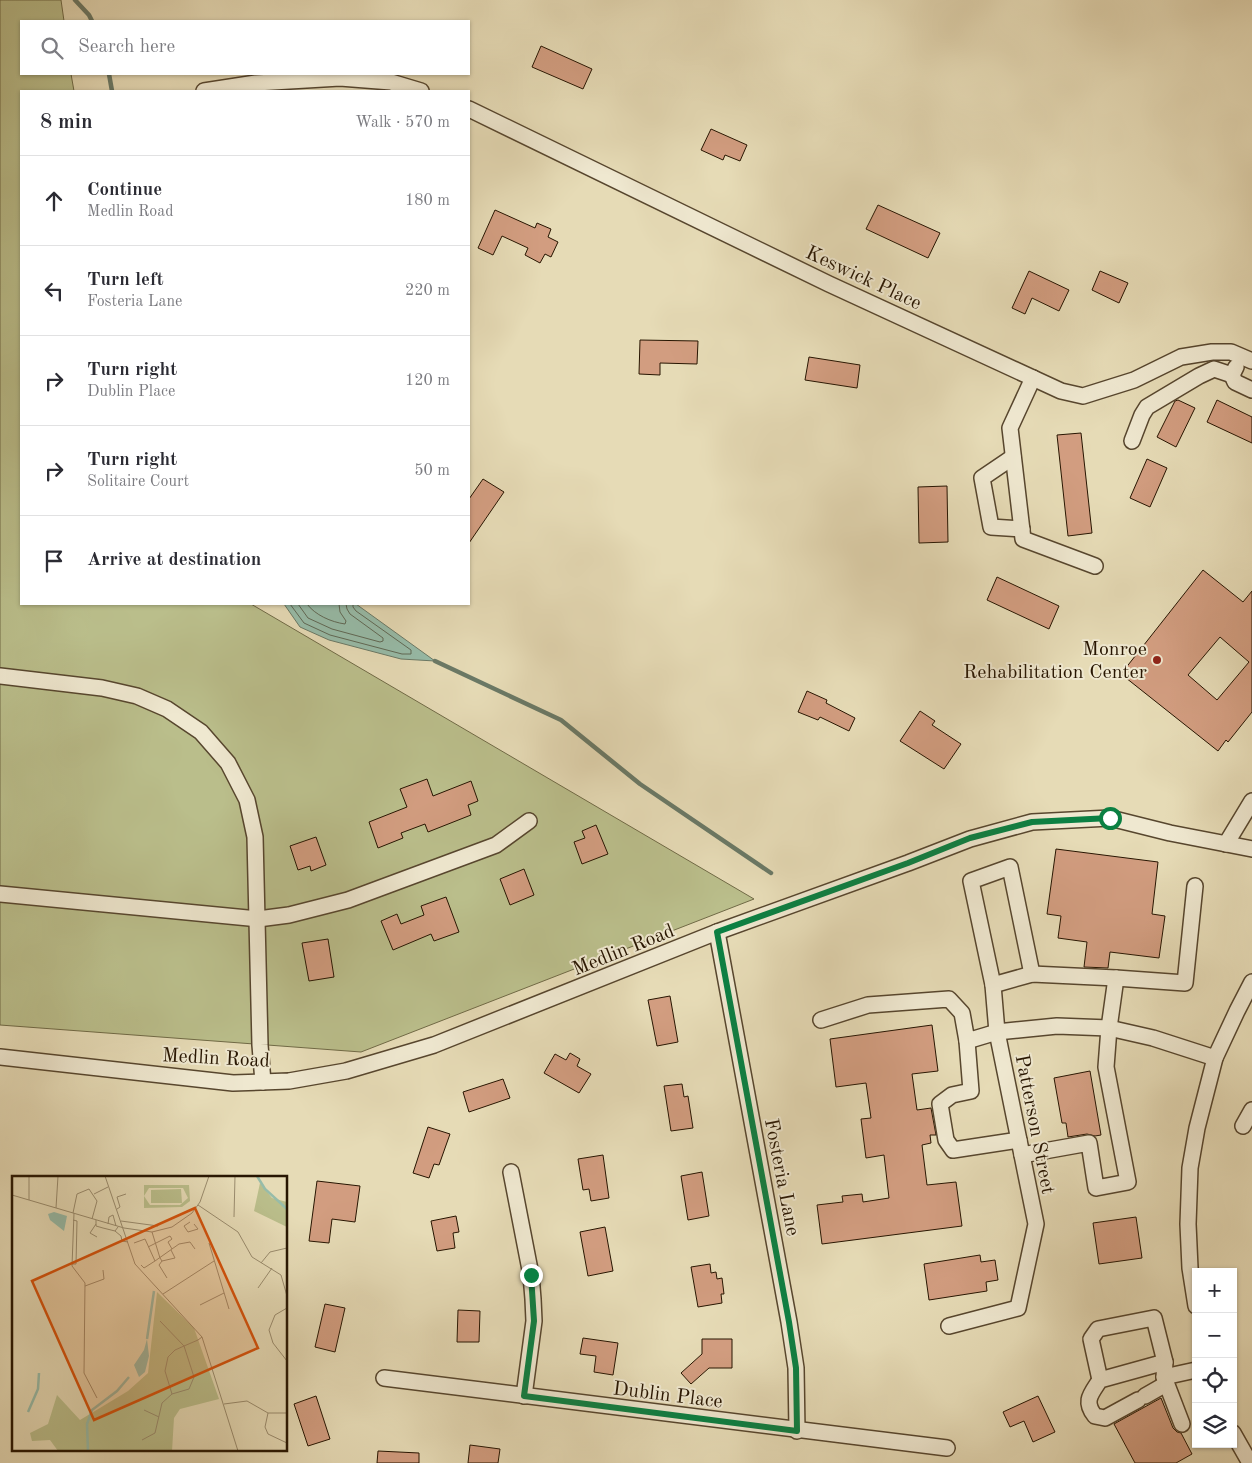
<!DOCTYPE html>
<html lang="en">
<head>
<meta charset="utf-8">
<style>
  :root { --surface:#fff; --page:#f2f2f3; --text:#2b2b33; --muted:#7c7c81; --line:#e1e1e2 }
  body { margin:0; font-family:"Old Standard TT",serif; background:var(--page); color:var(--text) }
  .controls { position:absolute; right:15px; bottom:15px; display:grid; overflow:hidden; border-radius:0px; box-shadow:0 1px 4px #0004 }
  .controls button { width:45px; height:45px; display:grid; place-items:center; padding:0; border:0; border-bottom:1px solid var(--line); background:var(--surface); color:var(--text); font:25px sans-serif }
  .stop { position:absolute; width:15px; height:15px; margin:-11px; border:4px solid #0b8043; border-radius:50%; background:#fff }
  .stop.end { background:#0b8043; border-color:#fff; box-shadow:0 1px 5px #0008 }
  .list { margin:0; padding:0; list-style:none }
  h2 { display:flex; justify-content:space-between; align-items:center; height:65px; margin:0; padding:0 20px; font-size:21px }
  h2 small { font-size:16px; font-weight:400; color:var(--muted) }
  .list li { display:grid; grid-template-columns:32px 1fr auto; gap:15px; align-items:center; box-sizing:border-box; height:90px; padding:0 20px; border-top:1px solid var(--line) }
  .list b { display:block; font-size:19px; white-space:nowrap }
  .list p { margin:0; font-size:16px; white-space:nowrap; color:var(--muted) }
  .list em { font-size:16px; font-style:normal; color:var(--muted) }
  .icon { flex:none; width:28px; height:28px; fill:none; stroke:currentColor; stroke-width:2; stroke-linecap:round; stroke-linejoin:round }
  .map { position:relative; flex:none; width:1252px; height:1463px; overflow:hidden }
  .search { position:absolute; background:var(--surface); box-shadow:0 1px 4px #0004; left:20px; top:20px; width:450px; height:55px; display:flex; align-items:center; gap:12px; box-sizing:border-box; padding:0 18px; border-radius:0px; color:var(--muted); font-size:19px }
  .panel { position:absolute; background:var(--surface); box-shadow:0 1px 4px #0004; left:20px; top:90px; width:450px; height:515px; border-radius:0px }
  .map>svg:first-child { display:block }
  .green { fill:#babe8b; stroke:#706a46 }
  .water { fill:#97bca9; stroke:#6a7966 }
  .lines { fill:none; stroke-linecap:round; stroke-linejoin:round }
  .shore { stroke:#5f6855; stroke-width:1 }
  .stream { stroke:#6a7966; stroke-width:4.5 }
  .building { fill:#d29d80; stroke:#271501; fill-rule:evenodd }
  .minor-casing { stroke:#57462e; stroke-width:18 }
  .minor { stroke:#efe8d0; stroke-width:15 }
  .route { stroke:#0b8043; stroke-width:6 }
  .poi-dot { fill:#8f2418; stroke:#efe8d0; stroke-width:2 }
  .labels { text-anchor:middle; stroke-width:4; stroke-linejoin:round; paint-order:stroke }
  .street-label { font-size:20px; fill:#271501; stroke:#efe8d0 }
  .poi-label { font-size:20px; fill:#271501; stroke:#efe8d0; text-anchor:end }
  .inset-river { fill:none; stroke:#97bca9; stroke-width:2.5 }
  .inset-road { fill:none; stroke:#9a8c6e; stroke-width:1 }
  .view { fill:#d5520b; fill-opacity:0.15; stroke:#d5520b; stroke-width:2.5 }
  .inset-edge { fill:none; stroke:#271501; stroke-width:2.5 }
</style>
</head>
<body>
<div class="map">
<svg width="1252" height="1463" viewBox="0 0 1252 1463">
  <rect width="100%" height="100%" fill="#e6dbb6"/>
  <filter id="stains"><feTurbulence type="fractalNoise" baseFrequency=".004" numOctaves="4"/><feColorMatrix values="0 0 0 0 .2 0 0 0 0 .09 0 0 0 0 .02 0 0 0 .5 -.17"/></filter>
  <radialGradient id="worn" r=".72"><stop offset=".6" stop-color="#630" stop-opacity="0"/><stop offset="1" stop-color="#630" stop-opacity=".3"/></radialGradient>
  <polygon class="green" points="0,0 61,0 64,21 21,21 21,74 71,74 74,91 21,91 21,604 251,604 754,899 361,1052 0,1025"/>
  <polygon class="water" points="284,604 356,604 435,661 401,659 329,640 300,627"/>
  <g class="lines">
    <g class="shore">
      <polyline points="290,604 304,623 330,635 402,654 411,654 411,650 356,611 353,607 353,604"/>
      <polyline points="298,604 308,618 332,629 380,642 383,641 383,638 350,614 347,609 346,604"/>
      <path d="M307,604C315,615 331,622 345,624L346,621L340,612L339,604"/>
    </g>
    <g class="stream">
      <polyline points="75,0 89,15 92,21"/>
      <polyline points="109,74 112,91"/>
      <polyline points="435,661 561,720 640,784 771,873"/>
    </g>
  </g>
  <g class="building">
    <polygon points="541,46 592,69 583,89 532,67"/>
    <polygon points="711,129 747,145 740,161 725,155 723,160 701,150"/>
    <polygon points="878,205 940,233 928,258 866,229"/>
    <polygon points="495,210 535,228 537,223 551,229 548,237 558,242 551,257 545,254 540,263 525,255 528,248 502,236 493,255 478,248"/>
    <polygon points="1029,271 1069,290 1059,311 1032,298 1025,314 1012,308"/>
    <polygon points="1100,271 1128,283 1119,303 1092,290"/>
    <polygon points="640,340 698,341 697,364 660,363 660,375 639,374"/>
    <polygon points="809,357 860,365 857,388 805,380"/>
    <polygon points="1178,400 1195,408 1176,447 1157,437 1175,401"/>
    <polygon points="1217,400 1252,417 1252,443 1207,422"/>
    <polygon points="1081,433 1092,533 1068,536 1057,435"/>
    <polygon points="1147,459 1167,468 1150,507 1130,498"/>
    <polygon points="483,479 504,492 469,543 469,499"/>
    <polygon points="947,486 948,542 919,543 918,487"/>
    <path d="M1203,570L1243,602L1252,591V712L1228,742L1226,740L1218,751L1121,674ZM1220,637L1249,662L1217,700L1188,675Z"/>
    <polygon points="997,577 1059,606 1049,629 987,600"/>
    <polygon points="807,691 827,700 826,703 855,718 849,731 820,717 818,720 798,712"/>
    <polygon points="920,711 935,721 932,725 961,744 944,769 900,741"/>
    <polygon points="427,779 433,796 471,781 478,801 468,805 471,815 428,832 425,824 401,833 403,838 378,848 369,822 407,807 400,789"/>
    <polygon points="596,825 608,854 582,864 574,842 585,838 582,831"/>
    <polygon points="316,837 326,865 311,871 310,866 298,870 290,846"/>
    <polygon points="1056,849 1158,862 1152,914 1165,916 1159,958 1110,952 1108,968 1084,967 1087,942 1058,938 1061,916 1047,914"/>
    <polygon points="524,869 534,895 510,905 500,879"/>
    <polygon points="446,897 459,932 434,941 431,934 393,950 381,921 397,914 401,924 424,915 421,906"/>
    <polygon points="328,939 334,977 309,981 302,943"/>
    <polygon points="670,996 678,1042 657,1046 648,1000"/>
    <polygon points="932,1025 938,1071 912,1074 917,1110 931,1108 936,1135 930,1135 931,1143 922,1145 927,1185 956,1182 962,1226 822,1244 817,1205 843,1202 842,1196 862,1194 863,1202 889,1198 884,1155 866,1158 861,1119 871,1118 866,1083 836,1087 830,1039"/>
    <polygon points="570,1053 580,1059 577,1066 591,1074 579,1093 544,1073 555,1054 566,1060"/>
    <polygon points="1090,1071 1101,1135 1095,1136 1087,1134 1068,1137 1066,1123 1062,1123 1054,1078"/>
    <polygon points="503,1079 510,1098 469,1112 463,1092"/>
    <polygon points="682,1084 684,1097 688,1096 693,1128 671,1131 664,1086"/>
    <polygon points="428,1127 450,1134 439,1165 434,1164 429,1178 413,1173"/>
    <polygon points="603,1155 609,1198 591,1201 589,1189 583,1190 578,1159"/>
    <polygon points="702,1172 709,1216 688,1220 681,1176"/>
    <polygon points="317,1181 360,1186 355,1222 332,1219 329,1243 309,1241"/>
    <polygon points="456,1216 459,1232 453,1233 455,1248 437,1251 431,1221"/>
    <polygon points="1136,1217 1142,1258 1099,1264 1093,1223"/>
    <polygon points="605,1227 613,1271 588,1276 580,1232"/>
    <polygon points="980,1255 981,1262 995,1260 998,1280 986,1282 987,1291 929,1300 924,1264"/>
    <polygon points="710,1264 711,1273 716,1272 717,1279 722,1278 724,1294 721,1294 722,1303 698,1307 691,1267"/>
    <polygon points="325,1304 345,1308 335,1352 315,1347"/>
    <polygon points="458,1310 480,1311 479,1342 457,1342"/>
    <polygon points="583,1338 618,1343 613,1375 594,1372 596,1356 580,1354"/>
    <polygon points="702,1339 732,1339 732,1368 709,1368 691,1384 681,1373 702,1354"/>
    <polygon points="316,1396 330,1439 308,1446 294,1404"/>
    <polygon points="1038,1396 1055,1432 1033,1442 1024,1421 1010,1427 1003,1412"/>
    <polygon points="1161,1398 1173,1428 1177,1432 1181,1433 1192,1454 1176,1463 1135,1463 1114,1424"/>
    <polygon points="470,1445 500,1449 498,1463 468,1463"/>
    <polygon points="378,1451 419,1453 419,1463 377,1463"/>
  </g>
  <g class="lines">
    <g class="minor-casing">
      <g id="minor">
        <polyline points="204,91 256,83 340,78 391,82 421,91"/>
        <polyline points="469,109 829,284 1061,391 1083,396 1134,380 1181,357 1212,352 1231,352 1252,361"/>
        <polyline points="1236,367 1232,375 1235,382 1252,390"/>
        <polyline points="1033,378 1010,428 1023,539 1095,566"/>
        <polyline points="1132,441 1142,415 1147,407 1199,376 1214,369 1232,375"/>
        <polyline points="1013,457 982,478 991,527 1022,529"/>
        <polyline points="0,676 102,688 137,696 167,709 201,732 228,763 247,800 255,837 260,1045 263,1082"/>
        <polyline points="1226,844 1252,801"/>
        <polyline points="0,894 258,919 289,915 348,900 496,845 529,821"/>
        <polyline points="717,932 789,1322 796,1368 797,1431"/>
        <polyline points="993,985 971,881 1010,867 1032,974"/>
        <polyline points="821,1020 868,1005 949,999 962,1013 967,1041 997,1032 1057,1026 1109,1028 1153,1038 1215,1058"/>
        <polyline points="967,1041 971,1091 952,1095 940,1104 946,1140 953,1150 1019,1140"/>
        <polyline points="0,1057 233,1083 289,1081 346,1071 434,1045 717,932 908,863 970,839 1032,822 1110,818 1170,833 1252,849"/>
        <polyline points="1243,1126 1252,1110"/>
        <polyline points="1022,1155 1089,1143 1096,1188 1128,1182 1106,1067 1109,1028 1116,978"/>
        <polyline points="511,1172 531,1275 533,1299 534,1321 524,1396"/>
        <polyline points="1196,1306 1190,1268 1188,1224 1190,1168 1197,1128 1215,1058 1237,1011 1252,982"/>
        <polyline points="949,1326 1018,1308 1036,1224 997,1032 993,985 1032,974 1116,978 1185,983 1195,886"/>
        <polyline points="384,1378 947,1448"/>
        <polyline points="1100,1380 1091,1339 1098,1329 1154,1318 1165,1362 1164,1377"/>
        <polyline points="1145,1396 1166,1384"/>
        <path d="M1138,1400L1105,1418L1095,1416C1083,1401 1091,1394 1100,1380L1165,1362"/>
        <polyline points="1182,1424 1164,1377 1196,1370"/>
        <polyline points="1233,1433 1250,1463"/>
      </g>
    </g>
    <use href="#minor" class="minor"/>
  </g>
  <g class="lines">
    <polyline class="route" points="531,1275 534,1321 524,1396 797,1431 796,1368 789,1322 717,932 908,863 970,838 1032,822 1110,818"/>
  </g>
  <circle class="poi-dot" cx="1157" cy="660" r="5"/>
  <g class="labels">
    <g class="street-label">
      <text transform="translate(864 277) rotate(25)" y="7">Keswick Place</text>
      <text transform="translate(623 949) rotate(-22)" y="7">Medlin Road</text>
      <text transform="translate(216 1057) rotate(3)" y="7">Medlin Road</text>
      <text transform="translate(1036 1124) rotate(79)" y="7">Patterson Street</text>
      <text transform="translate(783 1177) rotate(79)" y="7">Fosteria Lane</text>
      <text transform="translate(668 1394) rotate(7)" y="7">Dublin Place</text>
    </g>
    <g class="poi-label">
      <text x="1147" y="655">Monroe<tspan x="1147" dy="23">Rehabilitation Center</tspan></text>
    </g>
  </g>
  <g transform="translate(12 1176)">
    <rect width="275" height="275" fill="#e6dbb6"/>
    <path d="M248,7L260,22L275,26V51L242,35ZM132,9H177L178,25L170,31L132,32ZM137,12H171L176,22L168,29H138L132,20ZM169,13L170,27H139V14ZM145,116L182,152L207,223L168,233L162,242L160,275H46L38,264L20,265L18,257L36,248L45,219L68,244L116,215L136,197Z" fill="#babe8b" fill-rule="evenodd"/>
    <path d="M42,36L55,40L52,55L38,44L36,38ZM135,163L137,180L133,196L127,201L122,189L132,174Z" fill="#97bca9"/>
    <path class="inset-river" d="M245,0L253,13L275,33M135,163L142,115M16,236L26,213L27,197M76,275L75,248L80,234L105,215L117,201"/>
    <path class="inset-road" d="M93,0L123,88L190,161L226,275M82,18L96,11M0,19L112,52L140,56L160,51L180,37L188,26L197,0M17,24V0M186,29L226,56L240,81L269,99L275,120M44,32L46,0M105,33L108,31L105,21L114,18M61,37L65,18L77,13L85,25L80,43M62,37L60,90L73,107L72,197L85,222M222,41L223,0M84,44V50L91,52L103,55L106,51M109,45L146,50M178,46L172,50L176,56L186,53L182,48M84,48L78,57L85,61M96,48L97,41L101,39L104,50M103,55L109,60L110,65L116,66M140,56L148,82M122,67L133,63L143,85L167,68L178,66L183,73M197,67L217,133M136,71L158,60L160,63L156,66L160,73M148,82L150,85L147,89L155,102M150,85L163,82L159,74M249,87L258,76L275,72M60,88H64L65,45L61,44M129,89L132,92L143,85M73,110L92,103L91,94M246,112L260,92M151,118L202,85M188,129L212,117M275,132L263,139L257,154L261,167L275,185M148,145L172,170L182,201L177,213L160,218L153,195L156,181L163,174L172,170L186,164L190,161M212,228L235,225L256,237H275M132,234L147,241M256,237L253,251L256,258L275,267M130,264L143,257L150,227L160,218"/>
    <path class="view" d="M183,32L246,172L82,244L20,105Z"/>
    <rect width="275" height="275" class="inset-edge"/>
  </g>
  <rect width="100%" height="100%" filter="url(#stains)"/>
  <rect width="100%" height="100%" fill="url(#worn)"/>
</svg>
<div class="controls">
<button>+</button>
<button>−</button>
<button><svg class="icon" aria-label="locate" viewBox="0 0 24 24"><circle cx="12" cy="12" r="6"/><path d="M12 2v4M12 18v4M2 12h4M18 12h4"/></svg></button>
<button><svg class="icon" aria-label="layers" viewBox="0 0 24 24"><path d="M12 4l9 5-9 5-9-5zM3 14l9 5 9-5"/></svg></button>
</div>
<div class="stop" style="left:1110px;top:818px"></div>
<div class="stop end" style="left:531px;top:1275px"></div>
<div class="search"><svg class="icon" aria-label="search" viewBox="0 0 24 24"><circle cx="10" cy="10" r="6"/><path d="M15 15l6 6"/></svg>Search here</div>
<section class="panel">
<h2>8 min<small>Walk · 570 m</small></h2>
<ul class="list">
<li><svg class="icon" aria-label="ahead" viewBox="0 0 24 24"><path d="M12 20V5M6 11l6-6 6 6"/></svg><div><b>Continue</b><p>Medlin Road</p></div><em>180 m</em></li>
<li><svg class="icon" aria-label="left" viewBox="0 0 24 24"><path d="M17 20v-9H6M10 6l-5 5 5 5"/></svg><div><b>Turn left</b><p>Fosteria Lane</p></div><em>220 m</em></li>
<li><svg class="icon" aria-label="right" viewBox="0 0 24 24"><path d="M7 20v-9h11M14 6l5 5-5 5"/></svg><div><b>Turn right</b><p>Dublin Place</p></div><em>120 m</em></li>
<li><svg class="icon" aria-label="right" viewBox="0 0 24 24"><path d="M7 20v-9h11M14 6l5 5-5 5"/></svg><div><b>Turn right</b><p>Solitaire Court</p></div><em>50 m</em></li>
<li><svg class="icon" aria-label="arrive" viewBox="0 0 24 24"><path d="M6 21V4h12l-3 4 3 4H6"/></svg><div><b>Arrive at destination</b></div></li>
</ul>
</section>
</div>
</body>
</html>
